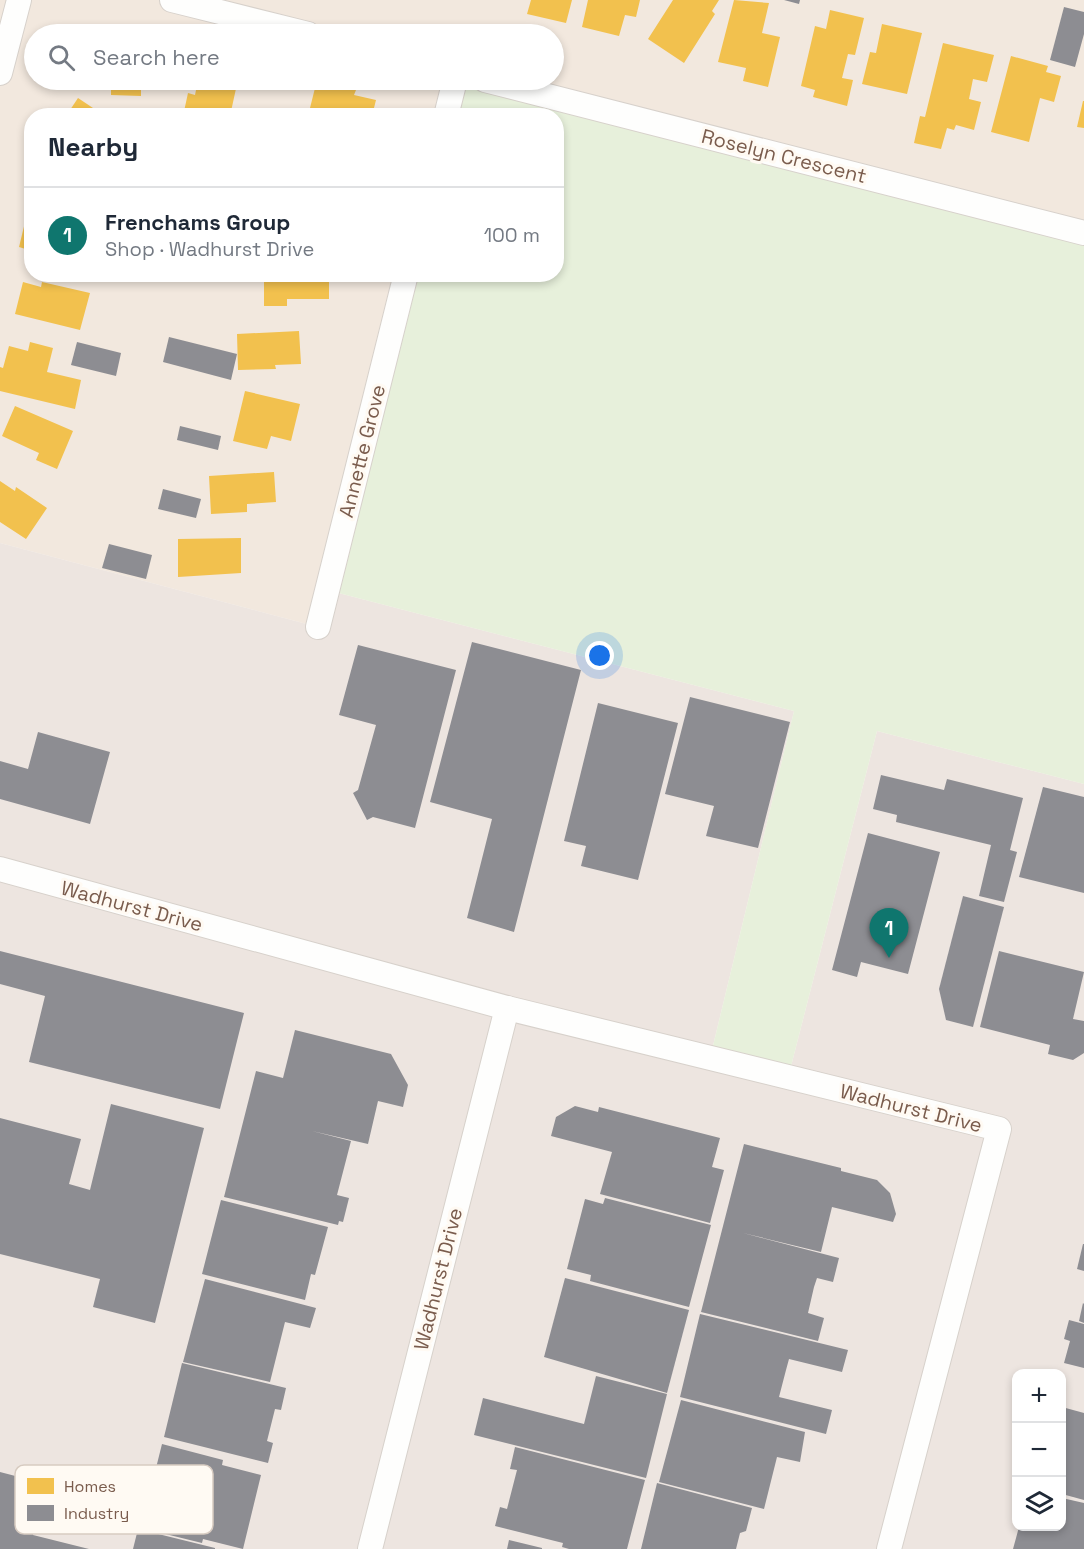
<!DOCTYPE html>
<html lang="en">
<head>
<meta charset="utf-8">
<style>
  :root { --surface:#fff; --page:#f2f2f3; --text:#1f2937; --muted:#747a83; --line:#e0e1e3; --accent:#0f766e }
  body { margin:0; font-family:"Space Grotesk",sans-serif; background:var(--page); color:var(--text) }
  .controls { position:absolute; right:18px; bottom:18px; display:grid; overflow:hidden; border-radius:12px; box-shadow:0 3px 9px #0003 }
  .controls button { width:54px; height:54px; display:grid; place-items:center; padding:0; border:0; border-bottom:2px solid var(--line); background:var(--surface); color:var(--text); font:30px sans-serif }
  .you { position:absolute; left:600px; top:656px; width:21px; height:21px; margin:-15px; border:4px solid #fff; border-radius:50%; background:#1a73e8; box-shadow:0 0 0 9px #1a73e833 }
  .badge { display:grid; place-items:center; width:39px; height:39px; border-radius:50%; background:var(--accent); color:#fff; font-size:20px; font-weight:700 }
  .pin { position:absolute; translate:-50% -50px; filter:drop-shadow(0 2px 3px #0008) }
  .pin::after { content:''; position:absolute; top:32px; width:21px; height:18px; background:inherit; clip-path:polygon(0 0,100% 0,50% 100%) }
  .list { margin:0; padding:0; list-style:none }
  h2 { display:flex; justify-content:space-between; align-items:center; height:78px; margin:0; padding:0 24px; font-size:26px }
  h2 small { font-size:20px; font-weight:400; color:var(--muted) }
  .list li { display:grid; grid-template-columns:39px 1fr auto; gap:18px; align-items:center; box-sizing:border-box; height:96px; padding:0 24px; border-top:2px solid var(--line) }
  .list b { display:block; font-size:22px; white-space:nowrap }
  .list p { margin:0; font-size:20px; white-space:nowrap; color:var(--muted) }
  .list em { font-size:20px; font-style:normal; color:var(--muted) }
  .icon { flex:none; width:33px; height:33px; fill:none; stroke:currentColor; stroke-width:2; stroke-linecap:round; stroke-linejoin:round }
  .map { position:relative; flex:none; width:1084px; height:1549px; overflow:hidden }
  .search { position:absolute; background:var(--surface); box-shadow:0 3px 9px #0003; left:24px; top:24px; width:540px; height:66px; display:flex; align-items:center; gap:15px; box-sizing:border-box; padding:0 21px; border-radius:33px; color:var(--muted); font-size:22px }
  .panel { position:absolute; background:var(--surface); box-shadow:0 3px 9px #0003; left:24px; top:108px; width:540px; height:174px; border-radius:24px }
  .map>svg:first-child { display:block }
  .residential { fill:#f2e8de }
  .industrial { fill:#ede5e0; fill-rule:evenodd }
  .green { fill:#e7f0db }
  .homes { fill:#f2c14e }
  .industry { fill:#8d8d92 }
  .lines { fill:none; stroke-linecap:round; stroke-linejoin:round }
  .minor-casing { stroke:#d7d1cb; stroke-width:26 }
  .minor { stroke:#fefefd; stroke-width:24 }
  .labels { text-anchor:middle; stroke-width:6; stroke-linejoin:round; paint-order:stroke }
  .street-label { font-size:20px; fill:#7a5c4d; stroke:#fffaf3 }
  .key { fill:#fffaf3; stroke:#d7cbc1; stroke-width:1.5 }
  .key-label { font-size:16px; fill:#7a5c4d }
</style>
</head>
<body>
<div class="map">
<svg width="1084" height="1549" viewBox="0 0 1084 1549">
  <rect width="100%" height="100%" fill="#f9f5f0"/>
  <polygon class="residential" points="0,0 1084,0 1084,233 485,80 554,80 554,34 34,34 34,80 455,80 446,115 32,116 32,274 406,275 318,627 0,543"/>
  <path class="industrial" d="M0,543L318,627L327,590L794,711L710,1058L788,1078L877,731L1084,784V1549H0ZM1016,1374H1062V1526H1016Z"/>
  <polygon class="green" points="455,80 485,80 1084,233 1084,784 877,731 788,1078 710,1058 794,711 327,590 406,275 556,274 556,116 446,115"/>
  <g class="homes">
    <polygon points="531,0 572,0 566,23 527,14"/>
    <polygon points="588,0 640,0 636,17 625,15 619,36 582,27"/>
    <polygon points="673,0 719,0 712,11 715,14 684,63 648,39"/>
    <polygon points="734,0 769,3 762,33 780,37 768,87 743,81 746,68 718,62"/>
    <polygon points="830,10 864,18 855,55 848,54 842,78 853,80 847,106 813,97 815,90 801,86 815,26 826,29"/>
    <polygon points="882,24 922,33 907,94 862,84 870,52 876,53"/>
    <polygon points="943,43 994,55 987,82 973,79 969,99 981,102 974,130 956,125 954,130 947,128 941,149 914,143 920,116 925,117"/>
    <polygon points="1011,56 1048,66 1046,72 1061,76 1054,102 1040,98 1029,142 991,132"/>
    <polygon points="111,80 141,80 141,96 111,95"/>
    <polygon points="198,80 227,80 226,82 237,84 230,116 183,116 188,93 195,95"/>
    <polygon points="317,80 356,90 354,95 376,100 372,116 308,116"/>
    <polygon points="78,98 105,116 66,116"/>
    <polygon points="1083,101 1084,101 1084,128 1077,127"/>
    <polygon points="28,210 32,211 32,251 19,247"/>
    <polygon points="264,274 329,274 329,299 287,299 287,306 264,306"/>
    <polygon points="23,282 41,287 42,282 90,293 80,330 15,314"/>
    <polygon points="299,331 301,364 275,365 276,369 238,370 237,334"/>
    <polygon points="30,342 53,348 47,372 81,380 75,409 0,391 0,367 3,368 9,346 28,351"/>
    <polygon points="245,391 300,404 291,441 271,436 267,449 233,441"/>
    <polygon points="15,406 73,431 57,469 36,460 39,453 2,436"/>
    <polygon points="274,472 276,502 247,504 247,512 211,514 209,476"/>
    <polygon points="0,481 15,491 16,487 47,508 26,539 0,522"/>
    <polygon points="241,538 241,573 178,577 178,539"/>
  </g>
  <g class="industry">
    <polygon points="784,0 800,0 799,4"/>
    <polygon points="1064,7 1084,12 1084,34 1075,67 1050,60"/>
    <polygon points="169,337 237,354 231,380 163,362"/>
    <polygon points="77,342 121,353 116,376 71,365"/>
    <polygon points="180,426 221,436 218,450 177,440"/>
    <polygon points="163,489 201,499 196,518 158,509"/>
    <polygon points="109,544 152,555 146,579 102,568"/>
    <polygon points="472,642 581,670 514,932 467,918 492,819 430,802"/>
    <polygon points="358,645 456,670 415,828 373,817 367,820 353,793 358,790 376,725 339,715"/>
    <polygon points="690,697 790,722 758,848 706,836 714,806 665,794"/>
    <polygon points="598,703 678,723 638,880 581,866 586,846 564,841"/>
    <polygon points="38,732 110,752 90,824 0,799 0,761 28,769"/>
    <polygon points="881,775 944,790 947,779 1023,798 1010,850 1017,852 1004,902 979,896 991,845 896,822 897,815 873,809"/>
    <polygon points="1043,787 1084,797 1084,893 1019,877"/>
    <polygon points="868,833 940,852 908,974 861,962 857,977 832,970"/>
    <polygon points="963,896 1004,907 973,1027 946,1020 939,989"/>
    <polygon points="0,951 244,1013 220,1109 29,1062 45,996 0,984"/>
    <polygon points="999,951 1084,972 1073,1019 1084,1021 1084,1053 1073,1060 1048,1054 1050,1045 980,1027"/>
    <polygon points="295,1030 391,1054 408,1085 403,1107 378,1101 368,1144 312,1131 351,1141 337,1195 349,1198 343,1222 339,1221 338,1225 224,1197 256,1071 283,1078"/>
    <polygon points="111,1104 204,1128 155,1323 93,1307 100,1279 0,1254 0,1118 81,1139 69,1184 90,1190"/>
    <polygon points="575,1106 598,1112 599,1107 720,1138 712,1167 724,1170 710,1223 600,1194 612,1152 551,1136 556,1117"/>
    <polygon points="744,1144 841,1168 841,1171 877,1180 890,1193 896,1214 893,1222 832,1207 821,1252 743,1233 839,1258 833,1282 817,1278 814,1287 808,1313 824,1318 818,1341 701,1312"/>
    <polygon points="605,1198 711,1225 689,1307 590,1281 591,1275 567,1269 585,1199 603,1204"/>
    <polygon points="221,1200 328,1227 315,1275 311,1274 305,1300 202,1274"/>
    <polygon points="1083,1244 1084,1244 1084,1271 1077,1269"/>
    <polygon points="565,1278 689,1310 667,1393 544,1357"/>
    <polygon points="205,1279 316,1308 310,1328 285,1322 270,1382 183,1362"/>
    <polygon points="1083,1303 1084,1304 1084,1323 1079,1321"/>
    <polygon points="700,1314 848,1350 842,1372 789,1359 786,1370 779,1397 832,1410 826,1434 680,1397"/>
    <polygon points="1069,1320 1084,1324 1084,1368 1064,1363 1070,1341 1064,1339"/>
    <polygon points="182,1363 286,1388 281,1410 275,1409 267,1441 273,1443 268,1463 164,1437"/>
    <polygon points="596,1376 667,1394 646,1478 474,1435 483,1398 584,1424"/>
    <polygon points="681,1400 805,1432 800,1462 777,1457 764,1509 659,1482"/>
    <polygon points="1062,1407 1084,1413 1084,1500 1062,1494"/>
    <polygon points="162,1444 223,1460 222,1465 261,1475 243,1549 203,1539 202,1543 141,1528"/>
    <polygon points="515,1447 645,1480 627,1549 569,1549 562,1547 563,1543 495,1526 500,1507 507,1509 517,1470 510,1469"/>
    <polygon points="0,1472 46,1484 33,1535 89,1549 0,1549"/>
    <polygon points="657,1483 752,1508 746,1531 740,1533 736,1549 641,1549"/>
    <polygon points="1062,1498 1084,1503 1084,1549 1013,1549 1019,1527 1062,1527"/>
    <polygon points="138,1529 215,1548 215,1549 133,1549"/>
    <polygon points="509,1540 542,1548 542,1549 507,1549"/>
  </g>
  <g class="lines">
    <g class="minor-casing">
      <g id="minor">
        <polyline points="172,0 308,34"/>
        <polyline points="0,73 19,0"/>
        <polyline points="485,80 1084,233"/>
        <polyline points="446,116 455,80"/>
        <polyline points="318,627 406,274"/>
        <polyline points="0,869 507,1008 999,1129 889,1549"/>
        <polyline points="370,1549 507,1008"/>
      </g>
    </g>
    <use href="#minor" class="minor"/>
  </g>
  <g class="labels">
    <g class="street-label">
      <text transform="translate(784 156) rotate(14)" y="7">Roselyn Crescent</text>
      <text transform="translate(362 451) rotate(-76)" y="7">Annette Grove</text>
      <text transform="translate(132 906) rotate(15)" y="7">Wadhurst Drive</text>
      <text transform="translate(911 1108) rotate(14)" y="7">Wadhurst Drive</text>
      <text transform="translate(438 1279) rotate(-76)" y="7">Wadhurst Drive</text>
    </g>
  </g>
  <rect x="15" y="1465" width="198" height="69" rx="9" class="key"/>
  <rect x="27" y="1478" width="27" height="16" fill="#f2c14e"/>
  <rect x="27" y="1505" width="27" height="16" fill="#8d8d92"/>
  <g class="key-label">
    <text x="64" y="1492">Homes</text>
    <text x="64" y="1519">Industry</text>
  </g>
</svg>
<div class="controls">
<button>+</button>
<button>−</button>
<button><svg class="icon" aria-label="layers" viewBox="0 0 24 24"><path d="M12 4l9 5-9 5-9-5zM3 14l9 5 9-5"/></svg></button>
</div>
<div class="you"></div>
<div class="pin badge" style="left:889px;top:958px">1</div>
<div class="search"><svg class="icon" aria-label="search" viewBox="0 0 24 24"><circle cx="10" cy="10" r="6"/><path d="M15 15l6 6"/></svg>Search here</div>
<section class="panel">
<h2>Nearby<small></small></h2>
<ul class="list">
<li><span class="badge">1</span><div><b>Frenchams Group</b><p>Shop · Wadhurst Drive</p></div><em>100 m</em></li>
</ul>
</section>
</div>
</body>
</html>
